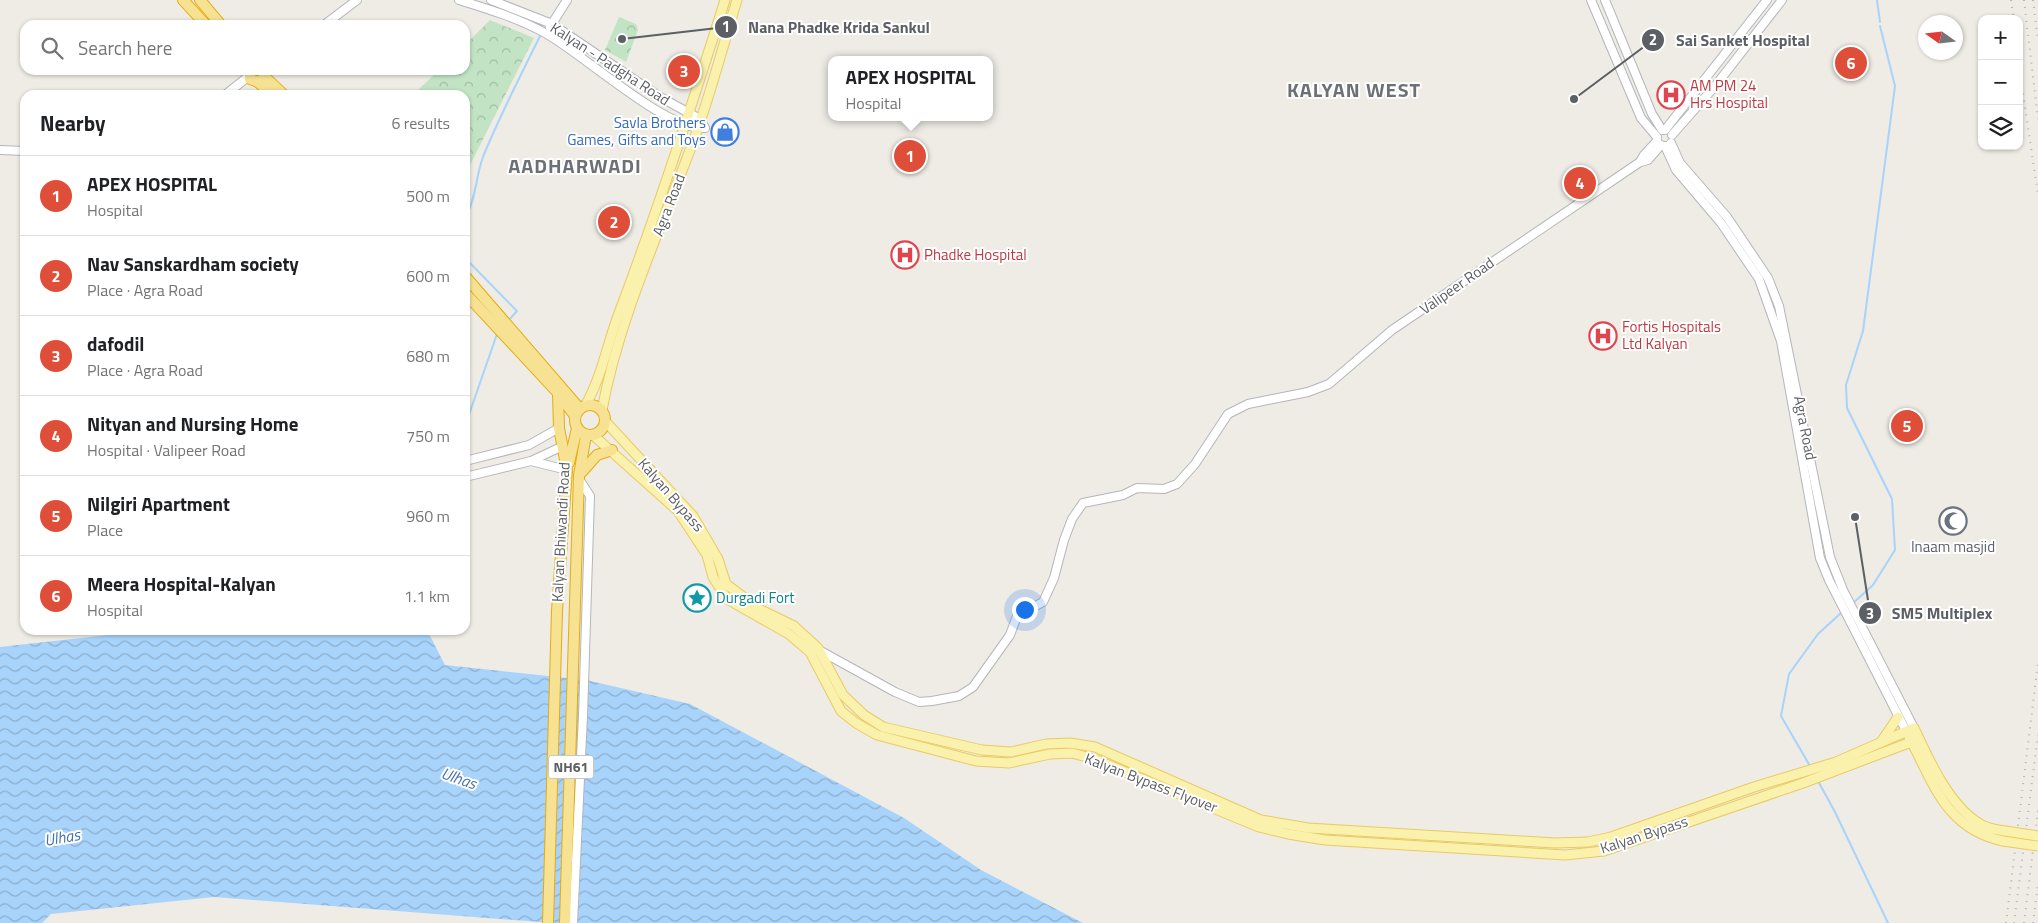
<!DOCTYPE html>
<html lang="en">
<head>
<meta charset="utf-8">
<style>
  :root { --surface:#fff; --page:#f2f2f2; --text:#202124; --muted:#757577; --line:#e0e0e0; --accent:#df4e39 }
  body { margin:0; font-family:"Titillium Web",sans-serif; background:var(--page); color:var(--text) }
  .controls { position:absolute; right:15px; top:15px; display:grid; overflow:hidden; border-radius:10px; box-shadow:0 1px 4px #0004 }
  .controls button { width:45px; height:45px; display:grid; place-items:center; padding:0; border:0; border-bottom:1px solid var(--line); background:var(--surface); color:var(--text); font:25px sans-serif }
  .compass { position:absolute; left:1918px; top:15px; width:45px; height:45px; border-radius:50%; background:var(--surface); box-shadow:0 1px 4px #0004; rotate:284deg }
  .you { position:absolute; left:1024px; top:609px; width:18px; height:18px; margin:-12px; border:4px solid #fff; border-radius:50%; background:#1a73e8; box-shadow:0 0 0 8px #1a73e833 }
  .badge { display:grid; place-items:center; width:32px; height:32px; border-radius:50%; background:var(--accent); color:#fff; font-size:16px; font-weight:700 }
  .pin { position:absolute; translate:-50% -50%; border:2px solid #fff; box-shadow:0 1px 5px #0006 }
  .popup { position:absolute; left:828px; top:56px; width:165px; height:65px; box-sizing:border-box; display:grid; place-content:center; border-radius:10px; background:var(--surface); filter:drop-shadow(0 1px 4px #0005); font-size:16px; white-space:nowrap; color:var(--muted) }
  .popup b { font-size:19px; color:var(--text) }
  .popup::after { content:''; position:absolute; left:50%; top:100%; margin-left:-10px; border:10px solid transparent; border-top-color:var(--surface) }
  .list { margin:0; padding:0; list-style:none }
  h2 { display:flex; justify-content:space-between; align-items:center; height:65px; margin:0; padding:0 20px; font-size:21px }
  h2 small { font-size:16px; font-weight:400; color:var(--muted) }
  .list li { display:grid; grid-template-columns:32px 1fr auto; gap:15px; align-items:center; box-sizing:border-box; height:80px; padding:0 20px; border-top:1px solid var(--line) }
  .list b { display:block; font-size:19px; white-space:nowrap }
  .list p { margin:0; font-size:16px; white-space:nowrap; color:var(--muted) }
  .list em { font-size:16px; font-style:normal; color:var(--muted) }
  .icon { flex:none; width:28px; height:28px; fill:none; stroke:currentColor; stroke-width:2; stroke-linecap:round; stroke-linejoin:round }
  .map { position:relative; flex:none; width:2038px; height:923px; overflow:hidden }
  .search { position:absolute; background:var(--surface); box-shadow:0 1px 4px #0004; left:20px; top:20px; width:450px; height:55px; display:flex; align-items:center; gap:12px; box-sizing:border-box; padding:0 18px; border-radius:15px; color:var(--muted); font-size:19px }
  .panel { position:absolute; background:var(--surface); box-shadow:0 1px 4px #0004; left:20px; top:90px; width:450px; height:545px; border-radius:15px }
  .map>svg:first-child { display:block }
  .forest { fill:url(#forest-crowns) }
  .water { fill:url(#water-waves) }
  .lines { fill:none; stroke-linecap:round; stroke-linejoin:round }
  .stream { stroke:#a8d3fa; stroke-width:2 }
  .secondary-casing { stroke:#b3b6bb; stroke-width:10 }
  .primary-casing { stroke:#e9ca62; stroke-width:11 }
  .highway-casing { stroke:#e5ac0d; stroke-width:12 }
  .secondary { stroke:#fff; stroke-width:8 }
  .primary { stroke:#faf1ad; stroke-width:9 }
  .highway { stroke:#f7e293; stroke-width:10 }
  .rail { stroke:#b3b3b4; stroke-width:2; stroke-dasharray:1 6; stroke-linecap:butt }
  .primary-bridge-casing { stroke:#e9ca62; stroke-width:11; stroke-linecap:butt }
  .primary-bridge { stroke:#faf1ad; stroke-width:9 }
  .labels { text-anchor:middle; stroke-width:4; stroke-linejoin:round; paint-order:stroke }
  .shield { fill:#fff; stroke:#8d8f92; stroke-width:1 }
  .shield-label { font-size:14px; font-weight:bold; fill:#5c5f64 }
  .street-label { font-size:15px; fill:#5c5f64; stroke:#fff }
  .health-label { font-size:15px; fill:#be3a42; stroke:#fff; text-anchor:start }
  .shop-label { font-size:15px; fill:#366cbe; stroke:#fff; text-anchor:end }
  .worship-label { font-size:15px; fill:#5b616d; stroke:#fff }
  .culture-label { font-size:15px; fill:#0d838f; stroke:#fff; text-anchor:start }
  .water-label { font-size:16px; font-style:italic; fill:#4673ac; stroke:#fff }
  .district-label { font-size:20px; font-weight:bold; letter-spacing:1px; fill:#6d7176; stroke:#fff }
  .leader { fill:none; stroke:#5c5f64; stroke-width:2 }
  .callout-dot { fill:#5c5f64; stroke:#fff; stroke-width:2 }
  .mark-label { font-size:15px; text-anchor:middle; font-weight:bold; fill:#fff }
  .callout-label { font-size:16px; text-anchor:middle; font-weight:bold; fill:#5c5f64; stroke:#fff; stroke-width:4; stroke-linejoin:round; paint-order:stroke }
</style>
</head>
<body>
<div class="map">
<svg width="2038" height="923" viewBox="0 0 2038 923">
  <defs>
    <pattern id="forest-crowns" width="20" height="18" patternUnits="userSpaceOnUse" patternTransform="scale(1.25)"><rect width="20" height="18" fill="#c2e4c4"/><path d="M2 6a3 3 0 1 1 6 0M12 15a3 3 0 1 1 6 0" fill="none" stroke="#a1bca3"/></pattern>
    <pattern id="water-waves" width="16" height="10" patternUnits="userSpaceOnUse" patternTransform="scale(1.25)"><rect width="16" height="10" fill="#a8d3fa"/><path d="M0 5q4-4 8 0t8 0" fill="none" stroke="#8caece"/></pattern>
  </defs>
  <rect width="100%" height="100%" fill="#eeece5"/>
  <g class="forest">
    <polygon points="619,17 636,24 638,30 626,62 605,50"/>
    <polygon points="490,20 534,38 469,167 465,168 465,95 413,95 439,70 465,70 465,45"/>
  </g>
  <polygon class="water" points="153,630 427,630 445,665 586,680 690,704 904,818 981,870 1083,923 554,923 214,897 51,914 42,923 0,923 0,647"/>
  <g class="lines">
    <g class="stream">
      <polyline points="1877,0 1880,22"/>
      <path d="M465,219C477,196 475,179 483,157C500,115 521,75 541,34"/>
      <polyline points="465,258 517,311 508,321"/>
      <polyline points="465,426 497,334"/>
      <polyline points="1852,604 1873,585 1895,550 1892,499 1847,408 1846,385 1863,331 1895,86 1880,26"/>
      <polyline points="1810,766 1781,716 1789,674 1818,634 1842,612"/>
      <polyline points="1818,781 1835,812 1888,923"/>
    </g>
    <g class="secondary-casing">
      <g id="secondary">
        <path d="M459,0C488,9 518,18 545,33C582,53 666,131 705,128L700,119L660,97L552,24L491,0"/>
        <polyline points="1591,0 1641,118 1657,137"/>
        <polyline points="1605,0 1652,114 1662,130"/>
        <polyline points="324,25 357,0"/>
        <polyline points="550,27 567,0"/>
        <polyline points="225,95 249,76"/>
        <polyline points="1665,130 1767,0"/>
        <polyline points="1672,135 1716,85 1782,0"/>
        <polyline points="1671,143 1680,163 1727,217 1768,278 1779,306 1830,557 1843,590 1914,728"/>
        <polyline points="1665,146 1676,170 1721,223 1759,279 1781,341 1820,558 1829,580 1906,731"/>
        <polyline points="0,150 25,151"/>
        <polyline points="1640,162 1644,155 1657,141"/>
        <polyline points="465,461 529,445 559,428"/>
        <polyline points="531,461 567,470"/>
        <polyline points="465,477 531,461 563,446"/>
        <polyline points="817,649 895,692 919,702 932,701 959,696 973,687 1010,635 1017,616 1043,602 1054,578 1064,540 1072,519 1083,503 1123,495 1137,488 1164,489 1177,484 1195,464 1228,414 1248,404 1308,392 1329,384 1392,330 1640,162 1648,160 1661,145"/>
        <polyline points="573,923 583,716 590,496 579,479"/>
      </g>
    </g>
    <g class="primary-casing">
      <g id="primary">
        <path d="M585,406C602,377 607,344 619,313C658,210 692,105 725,0"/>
        <path d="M602,410C620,313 664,223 697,131C712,88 724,43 737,0"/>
        <path d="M605,421L693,516L718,559L726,584L761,610L794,626L818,648L843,695L864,715L883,727L982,750L1011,752L1046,744L1070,743L1095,747L1261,820L1308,828L1555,843L1588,842L1611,837L1754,787L1836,762L1914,728C1929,760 1950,808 1982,825C1989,829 1998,830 2005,831"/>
        <polyline points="593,435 678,511 707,555 713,577 727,599 789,634 810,652 841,711 856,723 877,735 976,761 1009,763 1050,754 1072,753 1094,759 1259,827 1288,834 1325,840 1565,855 1604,851 1803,783 1919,739"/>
        <path d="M1909,737C1934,784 1946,829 2003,841"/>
        <polyline points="1881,742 1898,717"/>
      </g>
    </g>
    <g class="highway-casing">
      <g id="highway">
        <polyline points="183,0 206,25"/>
        <polyline points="200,0 221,25"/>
        <polyline points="250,70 250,79 258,82 265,77 265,70"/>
        <polyline points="265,77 284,95"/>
        <polyline points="258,82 272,95"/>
        <polyline points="465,276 580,409"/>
        <polyline points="465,293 558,393 575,416"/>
        <circle cx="590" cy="420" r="15"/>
        <polyline points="569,463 577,428"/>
        <polyline points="580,474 597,455 612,450"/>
        <polyline points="548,923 557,611 567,470 559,428 558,393"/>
        <polyline points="565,923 579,475 586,435"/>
      </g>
    </g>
    <use href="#secondary" class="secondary"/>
    <use href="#primary" class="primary"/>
    <use href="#highway" class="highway"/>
    <g class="rail">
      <polyline points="2011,0 2014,19"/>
      <polyline points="2024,0 2038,119"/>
      <polyline points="2033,0 2038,41"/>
      <polyline points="2019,66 2038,195"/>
      <polyline points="2006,923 2038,663"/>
      <polyline points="2014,923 2038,735"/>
      <polyline points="2024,923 2038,810"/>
      <polyline points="2033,923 2038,884"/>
    </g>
    <g class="primary-bridge-casing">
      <g id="primary-bridge">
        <polyline points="2005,831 2038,836"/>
        <polyline points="2003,841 2038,846"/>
      </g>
    </g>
    <use href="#primary-bridge" class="primary-bridge"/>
  </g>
  <defs>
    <g id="hospital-ring" transform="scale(1.4375)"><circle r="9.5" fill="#fff" stroke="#e0444e" stroke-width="1.5"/><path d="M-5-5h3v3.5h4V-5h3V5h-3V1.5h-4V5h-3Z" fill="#e0444e"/></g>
    <g id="shop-ring" transform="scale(1.4375)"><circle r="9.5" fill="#fff" stroke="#3f7fe0" stroke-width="1.5"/><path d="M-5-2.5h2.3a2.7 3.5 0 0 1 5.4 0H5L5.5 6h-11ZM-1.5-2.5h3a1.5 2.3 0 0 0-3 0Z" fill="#3f7fe0"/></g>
    <g id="mosque-ring" transform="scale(1.4375)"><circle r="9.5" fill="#fff" stroke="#6b7280" stroke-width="1.5"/><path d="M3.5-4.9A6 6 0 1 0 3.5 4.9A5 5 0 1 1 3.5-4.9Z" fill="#6b7280"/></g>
    <g id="sight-ring" transform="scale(1.4375)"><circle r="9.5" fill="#fff" stroke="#0f9aa8" stroke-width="1.5"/><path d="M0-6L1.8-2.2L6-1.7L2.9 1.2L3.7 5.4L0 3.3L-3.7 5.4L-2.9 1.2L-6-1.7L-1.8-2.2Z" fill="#0f9aa8"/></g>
  </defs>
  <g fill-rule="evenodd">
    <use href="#hospital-ring" x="1671" y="95"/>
    <use href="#shop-ring" x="725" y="132"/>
    <use href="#hospital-ring" x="905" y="255"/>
    <use href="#hospital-ring" x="1603" y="336"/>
    <use href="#mosque-ring" x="1953" y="521"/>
    <use href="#sight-ring" x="697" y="598"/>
  </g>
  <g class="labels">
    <rect class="shield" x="548.5" y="755.5" width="45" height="23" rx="4"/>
    <g class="shield-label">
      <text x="571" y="772">NH61</text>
    </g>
    <g class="street-label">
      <text transform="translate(610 64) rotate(33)" y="5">Kalyan - Padgha Road</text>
      <text transform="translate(669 205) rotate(-69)" y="5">Agra Road</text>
      <text transform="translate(1457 286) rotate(-35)" y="5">Valipeer Road</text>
      <text transform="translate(1805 428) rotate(79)" y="5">Agra Road</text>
      <text transform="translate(671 495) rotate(49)" y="5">Kalyan Bypass</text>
      <text transform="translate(561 532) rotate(-87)" y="5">Kalyan Bhiwandi Road</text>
      <text transform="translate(1151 783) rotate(21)" y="5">Kalyan Bypass Flyover</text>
      <text transform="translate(1644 835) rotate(-18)" y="5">Kalyan Bypass</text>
    </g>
    <g class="health-label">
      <text x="1690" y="91">AM PM 24<tspan x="1690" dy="17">Hrs Hospital</tspan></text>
      <text x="924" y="260">Phadke Hospital</text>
      <text x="1622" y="332">Fortis Hospitals<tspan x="1622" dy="17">Ltd Kalyan</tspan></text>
    </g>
    <g class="shop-label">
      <text x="706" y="128">Savla Brothers<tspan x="706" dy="17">Games, Gifts and Toys</tspan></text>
    </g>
    <g class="worship-label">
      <text x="1953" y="552">Inaam masjid</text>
    </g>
    <g class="culture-label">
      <text x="716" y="603">Durgadi Fort</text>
    </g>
    <g class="water-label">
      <text transform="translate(459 778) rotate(19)" y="6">Ulhas</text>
      <text transform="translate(62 837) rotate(-10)" y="6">Ulhas</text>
    </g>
    <g class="district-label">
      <text x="1354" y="97">KALYAN WEST</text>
      <text x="575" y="173">AADHARWADI</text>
    </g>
  </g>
  <path class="leader" d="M622 39L726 27M1574 99L1653 40M1855 517L1870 613"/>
  <g class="callout-dot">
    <circle cx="622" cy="39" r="5"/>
    <circle cx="1574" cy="99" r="5"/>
    <circle cx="1855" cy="517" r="5"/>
    <circle cx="726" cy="27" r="12"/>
    <circle cx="1653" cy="40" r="12"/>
    <circle cx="1870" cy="613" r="12"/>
  </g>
  <g class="mark-label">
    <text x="726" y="32">1</text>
    <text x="1653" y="45">2</text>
    <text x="1870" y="619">3</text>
  </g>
  <g class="callout-label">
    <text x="839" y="33">Nana Phadke Krida Sankul</text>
    <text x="1743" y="46">Sai Sanket Hospital</text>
    <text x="1942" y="619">SM5 Multiplex</text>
  </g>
</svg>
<div class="controls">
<button>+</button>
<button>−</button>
<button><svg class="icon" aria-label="layers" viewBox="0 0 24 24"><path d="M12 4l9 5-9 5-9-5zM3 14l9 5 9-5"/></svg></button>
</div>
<svg class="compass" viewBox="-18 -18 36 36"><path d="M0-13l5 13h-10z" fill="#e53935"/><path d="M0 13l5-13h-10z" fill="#757577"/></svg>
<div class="you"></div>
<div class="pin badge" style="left:910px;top:156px">1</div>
<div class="popup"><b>APEX HOSPITAL</b>Hospital</div>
<div class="pin badge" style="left:614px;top:222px">2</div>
<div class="pin badge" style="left:684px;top:71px">3</div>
<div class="pin badge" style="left:1580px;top:183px">4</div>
<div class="pin badge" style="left:1907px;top:426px">5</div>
<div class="pin badge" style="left:1851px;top:63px">6</div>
<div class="search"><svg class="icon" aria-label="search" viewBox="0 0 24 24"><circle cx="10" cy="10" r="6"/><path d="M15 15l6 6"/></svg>Search here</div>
<section class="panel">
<h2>Nearby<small>6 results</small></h2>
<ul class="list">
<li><span class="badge">1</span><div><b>APEX HOSPITAL</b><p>Hospital</p></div><em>500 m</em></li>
<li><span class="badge">2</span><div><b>Nav Sanskardham society</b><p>Place · Agra Road</p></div><em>600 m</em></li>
<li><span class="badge">3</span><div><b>dafodil</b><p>Place · Agra Road</p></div><em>680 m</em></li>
<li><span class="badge">4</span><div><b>Nityan and Nursing Home</b><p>Hospital · Valipeer Road</p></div><em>750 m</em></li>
<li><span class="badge">5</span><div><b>Nilgiri Apartment</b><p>Place</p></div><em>960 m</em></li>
<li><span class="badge">6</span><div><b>Meera Hospital-Kalyan</b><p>Hospital</p></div><em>1.1 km</em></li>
</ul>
</section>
</div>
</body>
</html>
